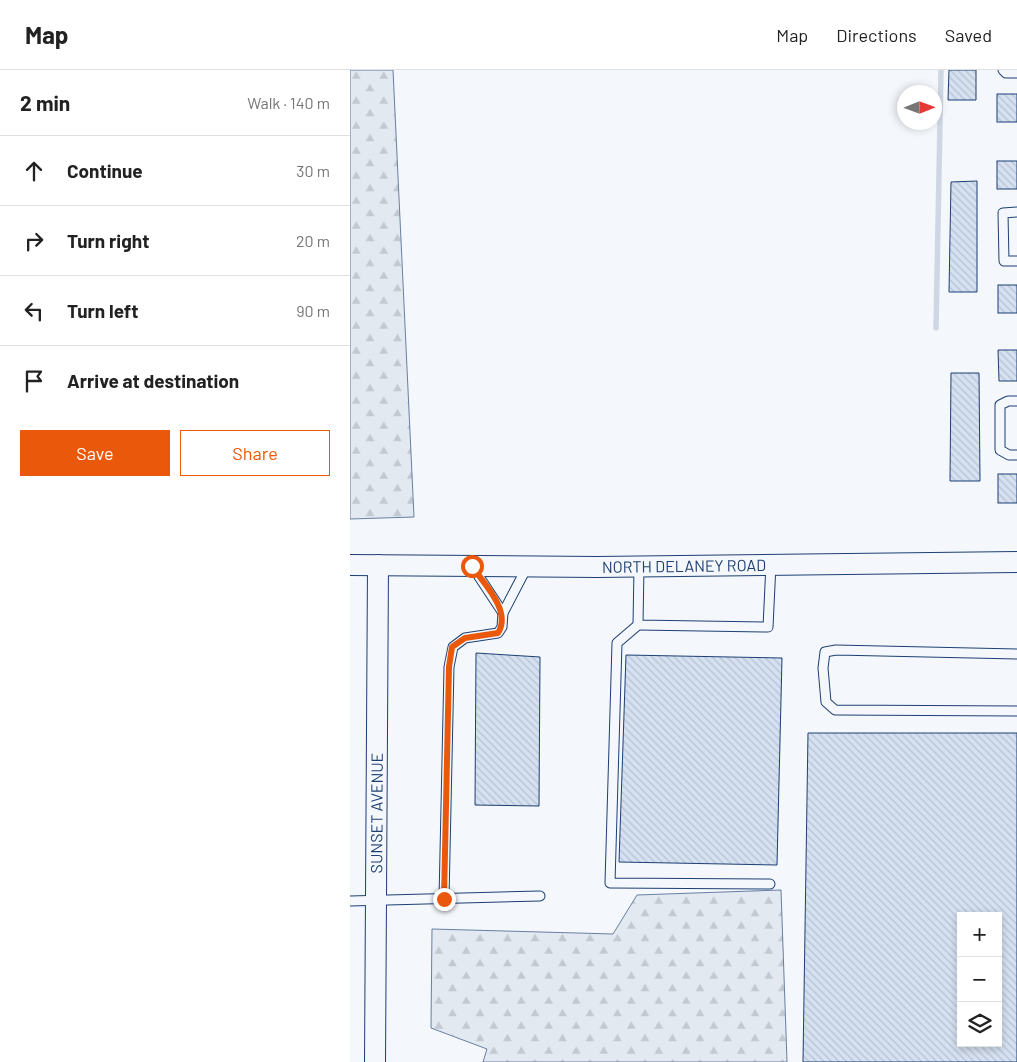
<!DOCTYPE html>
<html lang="en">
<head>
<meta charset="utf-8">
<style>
  :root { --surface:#fff; --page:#f2f2f2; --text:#222; --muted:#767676; --line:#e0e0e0; --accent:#ea580c }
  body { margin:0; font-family:Barlow,sans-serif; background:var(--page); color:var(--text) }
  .controls { position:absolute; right:15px; bottom:15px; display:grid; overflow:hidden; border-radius:0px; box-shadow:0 2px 8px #0003 }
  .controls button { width:45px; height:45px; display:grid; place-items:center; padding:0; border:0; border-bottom:1px solid var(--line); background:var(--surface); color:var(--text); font:25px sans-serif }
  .compass { position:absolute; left:547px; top:15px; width:45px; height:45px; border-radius:50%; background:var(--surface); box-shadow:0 2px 8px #0003; rotate:89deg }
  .stop { position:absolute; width:15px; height:15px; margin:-11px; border:4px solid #ea580c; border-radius:50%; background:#fff }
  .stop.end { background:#ea580c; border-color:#fff; box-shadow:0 1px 5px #0008 }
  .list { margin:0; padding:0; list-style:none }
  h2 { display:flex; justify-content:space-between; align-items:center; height:65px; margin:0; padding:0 20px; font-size:21px }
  h2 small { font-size:16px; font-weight:400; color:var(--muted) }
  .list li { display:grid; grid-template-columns:32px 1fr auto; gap:15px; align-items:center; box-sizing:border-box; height:70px; padding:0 20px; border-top:1px solid var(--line) }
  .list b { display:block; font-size:19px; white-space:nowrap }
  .list em { font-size:16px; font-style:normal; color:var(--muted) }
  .actions { display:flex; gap:10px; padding:15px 20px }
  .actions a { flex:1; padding:11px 0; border:1px solid var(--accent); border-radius:0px; text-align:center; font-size:18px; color:var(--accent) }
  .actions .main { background:var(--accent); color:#fff }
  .icon { flex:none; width:28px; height:28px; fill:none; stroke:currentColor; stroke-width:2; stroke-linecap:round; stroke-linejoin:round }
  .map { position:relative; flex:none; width:667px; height:992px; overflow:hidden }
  header { display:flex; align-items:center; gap:30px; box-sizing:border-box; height:70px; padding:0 25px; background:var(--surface); border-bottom:1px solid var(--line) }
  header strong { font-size:24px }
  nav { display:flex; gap:28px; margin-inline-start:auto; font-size:18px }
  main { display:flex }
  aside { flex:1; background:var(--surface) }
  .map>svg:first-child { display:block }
  .forest { fill:url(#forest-firs); stroke:#687fa3 }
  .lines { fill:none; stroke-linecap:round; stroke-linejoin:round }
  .stream { stroke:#cfd7e4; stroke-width:5.5 }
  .building { fill:url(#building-back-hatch); stroke:#1d3f73; fill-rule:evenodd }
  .service-casing { stroke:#1d3f73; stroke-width:11 }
  .tertiary-casing { stroke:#1d3f73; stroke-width:22 }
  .service { stroke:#f4f7fb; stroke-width:9 }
  .tertiary { stroke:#f4f7fb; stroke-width:20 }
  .route { stroke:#ea580c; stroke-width:6 }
  .labels { text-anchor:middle; stroke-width:4; stroke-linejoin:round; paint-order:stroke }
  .street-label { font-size:16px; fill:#1d3f73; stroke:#f4f7fb }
</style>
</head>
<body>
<header>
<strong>Map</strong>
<nav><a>Map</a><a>Directions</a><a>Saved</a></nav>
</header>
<main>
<aside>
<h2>2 min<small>Walk · 140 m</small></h2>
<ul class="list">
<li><svg class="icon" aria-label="ahead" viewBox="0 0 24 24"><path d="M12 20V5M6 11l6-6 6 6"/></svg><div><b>Continue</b></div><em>30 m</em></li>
<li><svg class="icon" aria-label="right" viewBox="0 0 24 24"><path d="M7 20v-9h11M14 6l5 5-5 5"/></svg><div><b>Turn right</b></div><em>20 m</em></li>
<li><svg class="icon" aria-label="left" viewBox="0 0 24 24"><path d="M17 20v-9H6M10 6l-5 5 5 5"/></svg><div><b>Turn left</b></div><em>90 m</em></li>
<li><svg class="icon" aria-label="arrive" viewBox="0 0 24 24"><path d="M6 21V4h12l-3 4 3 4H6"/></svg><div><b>Arrive at destination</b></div></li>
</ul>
<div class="actions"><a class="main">Save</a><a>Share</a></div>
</aside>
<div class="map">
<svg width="667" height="992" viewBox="0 0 667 992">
  <defs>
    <pattern id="forest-firs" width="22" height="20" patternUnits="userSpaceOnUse" patternTransform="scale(1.25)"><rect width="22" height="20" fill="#e3e9f0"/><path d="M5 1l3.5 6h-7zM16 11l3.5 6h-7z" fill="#c2c9d1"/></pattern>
    <pattern id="building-back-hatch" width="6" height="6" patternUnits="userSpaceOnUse" patternTransform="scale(1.25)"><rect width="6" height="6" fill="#d5e0f0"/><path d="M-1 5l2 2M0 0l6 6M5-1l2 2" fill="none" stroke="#b6c1d1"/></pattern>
  </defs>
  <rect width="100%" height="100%" fill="#f4f7fb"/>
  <g class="forest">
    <polygon points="0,0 43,0 64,447 0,449"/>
    <polygon points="431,820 437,992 133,992 137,979 81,958 82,859 263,864 287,825"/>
  </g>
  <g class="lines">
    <polyline class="stream" points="586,258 591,0"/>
  </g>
  <g class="building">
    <polygon points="599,0 626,0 626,30 598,30"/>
    <rect x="647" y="24" width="20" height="28"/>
    <rect x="647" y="91" width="20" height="28"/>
    <polygon points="627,111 627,222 599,222 601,112"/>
    <rect x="648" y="215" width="19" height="28"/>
    <polygon points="648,280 667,280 667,311 649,311"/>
    <polygon points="601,303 629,303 630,411 600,411"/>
    <rect x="648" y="404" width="19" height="29"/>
    <polygon points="126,583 190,587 189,736 125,735"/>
    <polygon points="276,585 432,588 427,795 269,792"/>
    <path d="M458,663H667V992H453ZM611,846H648V973H611Z"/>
  </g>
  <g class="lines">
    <g class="service-casing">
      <g id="service">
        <polyline points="653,0 656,3 667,3"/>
        <polyline points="667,142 653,143 654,191 667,191"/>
        <polyline points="667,331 658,331 650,335 650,380 659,385 667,385"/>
        <polyline points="122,496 153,543"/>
        <polyline points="289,497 288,555 418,557 421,494"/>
        <polyline points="288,555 267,573 260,813 420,814"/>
        <polyline points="667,584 486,580 475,582 473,598 476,632 485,640 667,641"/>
        <polyline points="94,829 99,597 103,577 115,568 148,563 152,557 153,543 177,497"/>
        <polyline points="0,831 190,826"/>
      </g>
    </g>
    <g class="tertiary-casing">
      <g id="tertiary">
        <path id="s1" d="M0,495L247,497L667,492"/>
        <path id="s2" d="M25,992L28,495"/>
      </g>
    </g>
    <use href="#service" class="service"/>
    <use href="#tertiary" class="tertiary"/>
  </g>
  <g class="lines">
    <path class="route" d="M94,829L99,597L102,577L115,568L148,563C162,541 134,514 122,496"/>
  </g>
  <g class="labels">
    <g class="street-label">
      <text dy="6" stroke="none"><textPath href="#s1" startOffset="334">NORTH DELANEY ROAD</textPath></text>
      <text dy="6" stroke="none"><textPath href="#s2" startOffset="249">SUNSET AVENUE</textPath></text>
    </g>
  </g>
</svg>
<div class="controls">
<button>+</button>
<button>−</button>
<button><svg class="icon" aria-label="layers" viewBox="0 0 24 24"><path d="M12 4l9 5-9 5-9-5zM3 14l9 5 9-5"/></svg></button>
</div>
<svg class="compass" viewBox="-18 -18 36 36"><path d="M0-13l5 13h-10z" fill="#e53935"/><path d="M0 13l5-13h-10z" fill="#767676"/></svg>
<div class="stop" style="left:122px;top:496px"></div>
<div class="stop end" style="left:94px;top:829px"></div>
</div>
</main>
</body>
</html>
